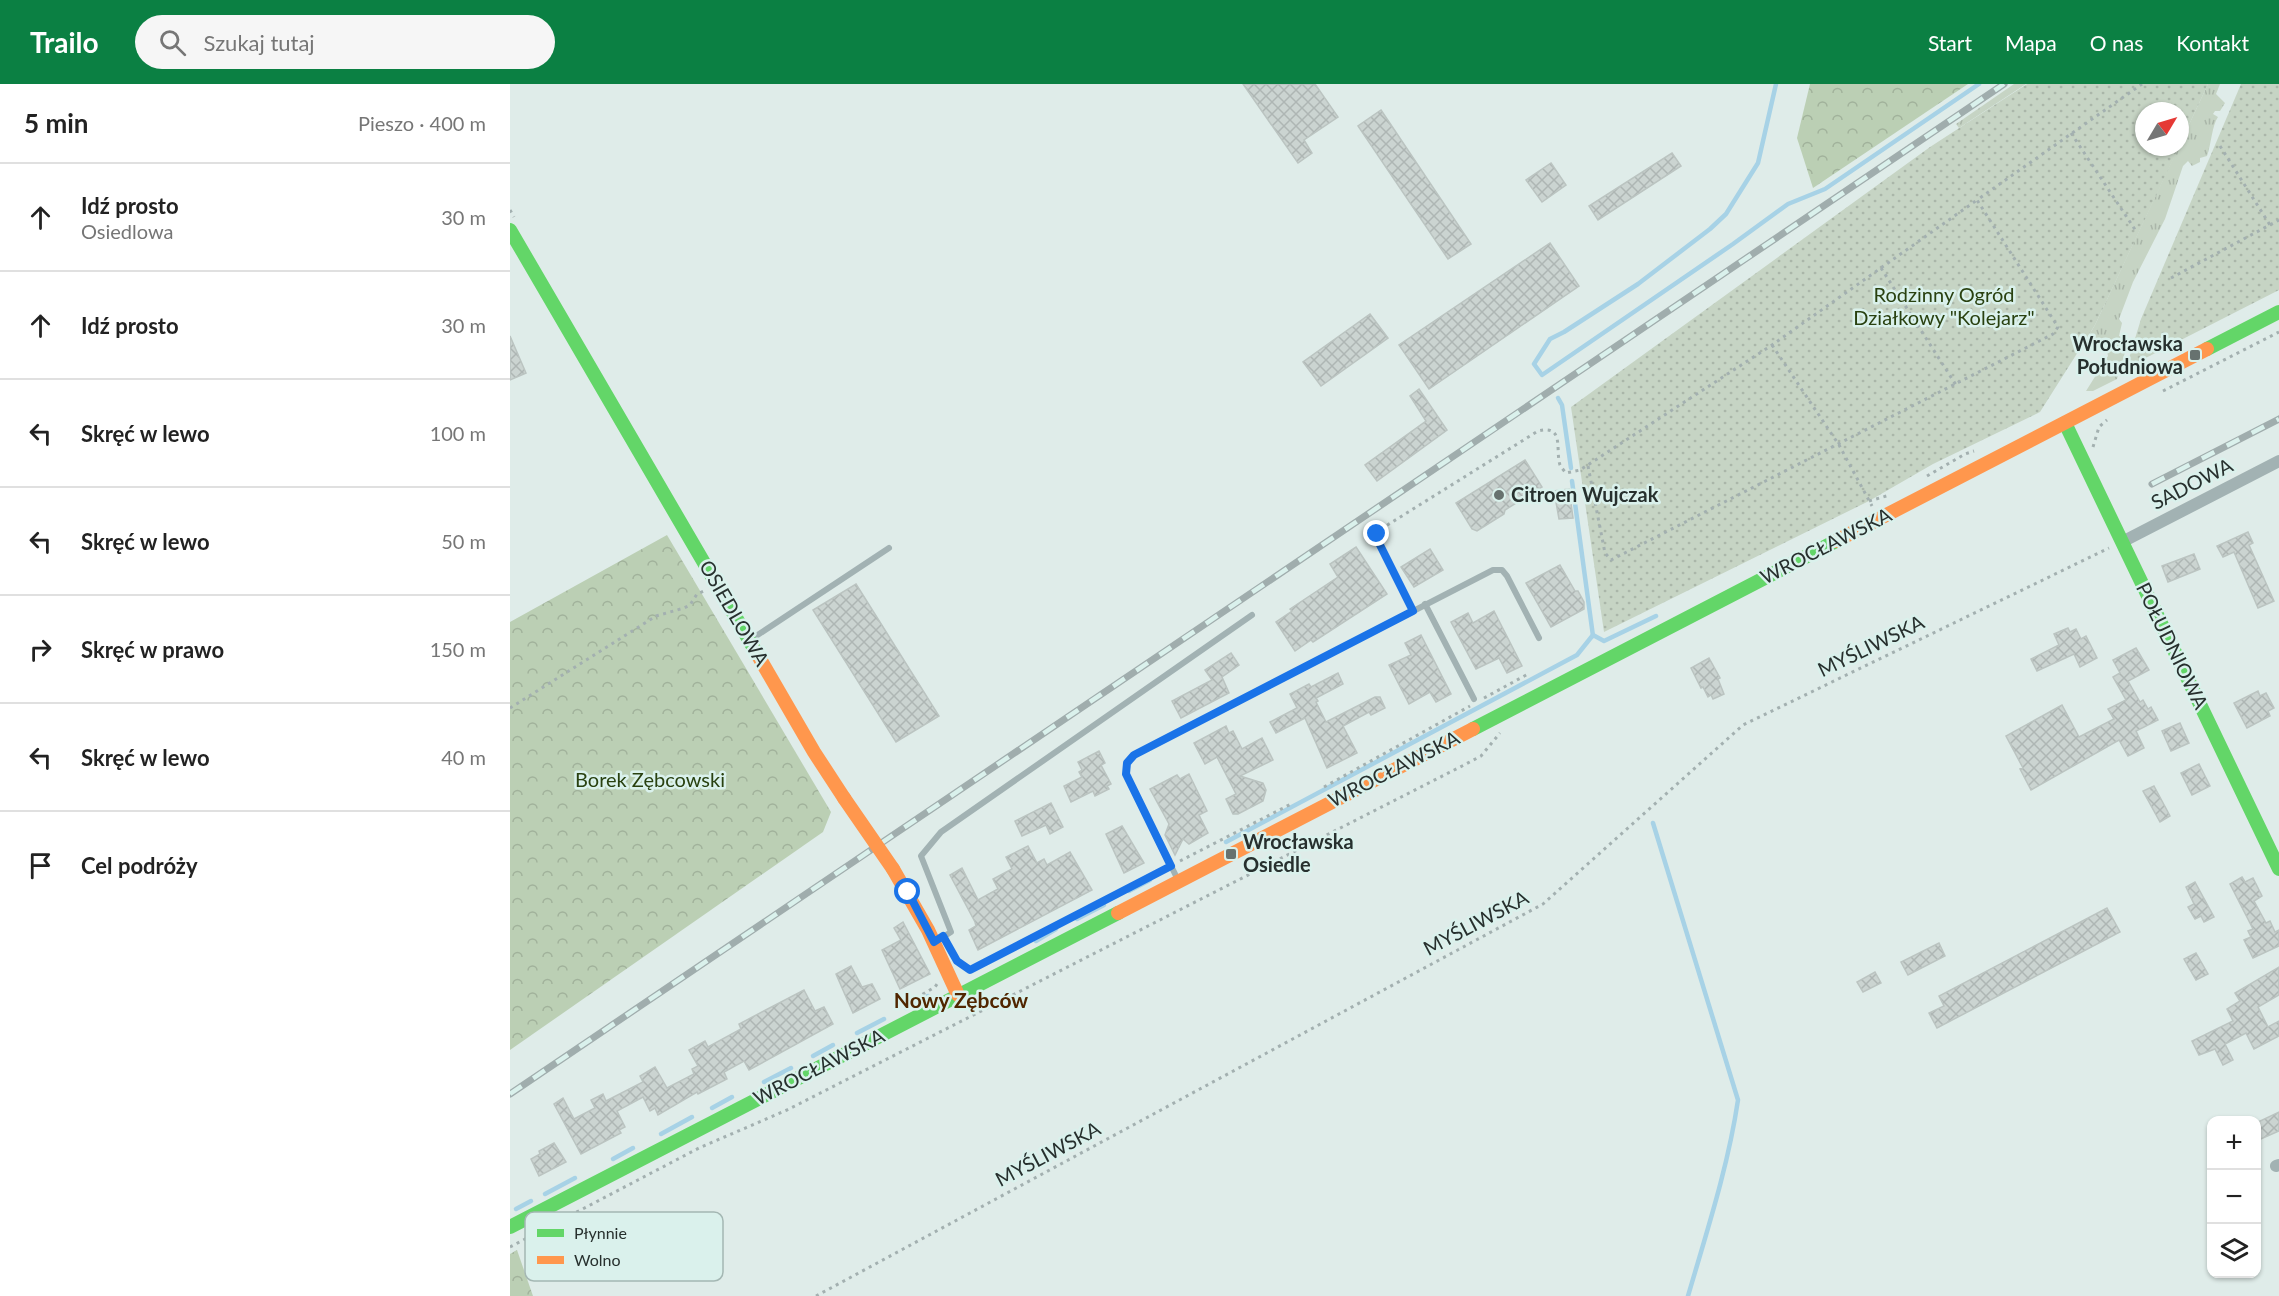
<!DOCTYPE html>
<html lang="pl">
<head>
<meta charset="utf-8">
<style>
  :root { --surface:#fff; --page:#f6f6f6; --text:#222; --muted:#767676; --line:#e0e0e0; --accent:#0b8043 }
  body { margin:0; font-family:Lato,sans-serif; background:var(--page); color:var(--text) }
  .controls { position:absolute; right:18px; bottom:18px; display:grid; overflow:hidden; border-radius:12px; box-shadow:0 2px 4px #0004 }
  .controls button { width:54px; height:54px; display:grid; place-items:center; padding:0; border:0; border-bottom:2px solid var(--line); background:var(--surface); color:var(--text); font:30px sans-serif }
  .compass { position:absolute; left:1625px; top:18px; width:54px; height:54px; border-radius:50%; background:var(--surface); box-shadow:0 2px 4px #0004; rotate:52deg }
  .stop { position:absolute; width:18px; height:18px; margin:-14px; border:4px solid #1a73e8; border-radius:50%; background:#fff }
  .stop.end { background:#1a73e8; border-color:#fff; box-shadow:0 2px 6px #0008 }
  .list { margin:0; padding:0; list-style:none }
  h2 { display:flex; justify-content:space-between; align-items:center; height:78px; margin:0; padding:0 24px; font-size:26px }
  h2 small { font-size:20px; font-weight:400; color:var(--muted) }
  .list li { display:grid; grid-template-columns:39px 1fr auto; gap:18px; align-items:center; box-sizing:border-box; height:108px; padding:0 24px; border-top:2px solid var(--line) }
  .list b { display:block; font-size:22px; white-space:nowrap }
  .list p { margin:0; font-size:20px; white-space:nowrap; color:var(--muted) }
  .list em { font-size:20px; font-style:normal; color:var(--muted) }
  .icon { flex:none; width:33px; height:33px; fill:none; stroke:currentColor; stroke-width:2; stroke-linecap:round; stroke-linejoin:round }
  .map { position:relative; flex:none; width:1769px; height:1212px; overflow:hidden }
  header { display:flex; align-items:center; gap:36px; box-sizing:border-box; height:84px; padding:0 30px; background:var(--accent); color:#fff }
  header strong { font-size:28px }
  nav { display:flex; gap:33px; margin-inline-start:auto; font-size:21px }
  .search { width:420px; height:54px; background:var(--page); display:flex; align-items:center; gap:15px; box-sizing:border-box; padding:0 21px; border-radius:33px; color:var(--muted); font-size:22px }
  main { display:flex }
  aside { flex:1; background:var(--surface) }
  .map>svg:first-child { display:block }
  .grass { fill:url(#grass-tufts) }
  .forest { fill:url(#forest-crowns) }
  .garden { fill:url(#garden-dots) }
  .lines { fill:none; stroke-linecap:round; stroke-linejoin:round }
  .stream { stroke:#a7d2e6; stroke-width:4.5 }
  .building { fill:url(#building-cross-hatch); stroke:#bbc4c1; stroke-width:1.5 }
  .path { stroke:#a3b0b0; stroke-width:3; stroke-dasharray:3 4.5; stroke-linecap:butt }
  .lane { stroke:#a2b2b3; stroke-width:6 }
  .street { stroke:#a2b2b3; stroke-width:12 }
  .fast { stroke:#63d668; stroke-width:14 }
  .slow { stroke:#ff974d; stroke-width:14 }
  .rail-casing { stroke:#a0adad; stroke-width:7 }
  .rail { stroke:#daf1ec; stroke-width:4.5; stroke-dasharray:14; stroke-linecap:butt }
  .slow-bridge { stroke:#ff974d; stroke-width:14 }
  .route { stroke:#1a73e8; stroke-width:8 }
  .poi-dot { fill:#67726f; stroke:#daf1ec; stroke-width:2 }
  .labels { text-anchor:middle; stroke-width:5; stroke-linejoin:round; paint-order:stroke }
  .park-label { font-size:20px; fill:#294110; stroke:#daf1ec }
  .poi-label { font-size:20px; font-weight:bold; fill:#27302e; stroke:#daf1ec; text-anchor:start }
  .street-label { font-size:20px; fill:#27302e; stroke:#daf1ec }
  .neighbourhood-label { font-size:21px; font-weight:bold; fill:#502600; stroke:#daf1ec }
  .key { fill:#daf1ec; stroke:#a4b7b3; stroke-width:1.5 }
  .key-label { font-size:16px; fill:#27302e }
</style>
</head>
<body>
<header>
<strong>Trailo</strong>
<div class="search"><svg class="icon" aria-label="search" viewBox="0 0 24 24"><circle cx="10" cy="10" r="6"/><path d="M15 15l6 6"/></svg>Szukaj tutaj</div>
<nav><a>Start</a><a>Mapa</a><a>O nas</a><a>Kontakt</a></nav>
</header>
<main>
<aside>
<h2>5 min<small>Pieszo · 400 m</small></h2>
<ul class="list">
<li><svg class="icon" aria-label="ahead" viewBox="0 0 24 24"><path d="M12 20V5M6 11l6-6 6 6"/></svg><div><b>Idź prosto</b><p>Osiedlowa</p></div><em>30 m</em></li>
<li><svg class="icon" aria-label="ahead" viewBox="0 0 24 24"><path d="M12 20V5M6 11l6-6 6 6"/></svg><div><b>Idź prosto</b></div><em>30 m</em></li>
<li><svg class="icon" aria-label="left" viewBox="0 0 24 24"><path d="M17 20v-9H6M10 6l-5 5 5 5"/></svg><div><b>Skręć w lewo</b></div><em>100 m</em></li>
<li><svg class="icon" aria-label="left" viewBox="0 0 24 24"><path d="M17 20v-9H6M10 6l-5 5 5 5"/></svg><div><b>Skręć w lewo</b></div><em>50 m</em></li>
<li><svg class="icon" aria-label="right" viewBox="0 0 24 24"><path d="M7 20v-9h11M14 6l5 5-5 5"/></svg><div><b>Skręć w prawo</b></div><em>150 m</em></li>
<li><svg class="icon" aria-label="left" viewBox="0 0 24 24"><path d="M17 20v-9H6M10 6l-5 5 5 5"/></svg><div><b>Skręć w lewo</b></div><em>40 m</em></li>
<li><svg class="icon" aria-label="arrive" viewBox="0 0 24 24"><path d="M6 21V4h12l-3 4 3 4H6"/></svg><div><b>Cel podróży</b></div></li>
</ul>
</aside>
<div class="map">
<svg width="1769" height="1212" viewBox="0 0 1769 1212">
  <defs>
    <pattern id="grass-tufts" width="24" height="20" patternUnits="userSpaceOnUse" patternTransform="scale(1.5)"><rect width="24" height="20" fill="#c6d4c4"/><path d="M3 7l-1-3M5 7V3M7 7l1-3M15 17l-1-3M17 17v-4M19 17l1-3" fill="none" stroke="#aab6a9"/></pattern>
    <pattern id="forest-crowns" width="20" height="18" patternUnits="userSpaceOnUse" patternTransform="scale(1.5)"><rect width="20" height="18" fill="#bbcfb4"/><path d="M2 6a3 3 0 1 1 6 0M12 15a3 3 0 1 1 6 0" fill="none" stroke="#a1b29b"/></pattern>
    <pattern id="garden-dots" width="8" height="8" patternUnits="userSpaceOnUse" patternTransform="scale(1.5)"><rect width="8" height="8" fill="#c6d4c4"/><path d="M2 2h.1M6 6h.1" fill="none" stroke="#aab6a9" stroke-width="1.8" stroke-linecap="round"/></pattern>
    <pattern id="building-cross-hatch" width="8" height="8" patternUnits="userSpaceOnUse" patternTransform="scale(1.5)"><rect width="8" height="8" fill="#cbd4d1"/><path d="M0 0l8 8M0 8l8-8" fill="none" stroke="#aeb6b4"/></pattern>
  </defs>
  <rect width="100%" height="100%" fill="#dfece9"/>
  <g class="grass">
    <polygon points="1504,0 1516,0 1449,44 1446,40"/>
    <path d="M1698,0H1710L1706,10L1715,19L1710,27H1705L1703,30L1708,33C1702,41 1701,61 1697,72L1690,74V78L1682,82L1678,77L1673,82L1655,135L1623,198L1609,235L1612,239L1609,252L1619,255L1607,295L1583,307H1576L1598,272L1597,267L1599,263L1605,266L1607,260L1599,254L1590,255L1570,266L1585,241Z"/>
  </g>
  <g class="forest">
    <polygon points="1300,0 1458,0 1303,104 1287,54"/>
    <polygon points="157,451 321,728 313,748 0,966 0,538"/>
    <polygon points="7,1166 23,1212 0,1212 0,1170"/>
  </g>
  <g class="garden">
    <polygon points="1517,0 1698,0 1670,60 1670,27 1634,27 1634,63 1669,63 1585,241 1530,328 1423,380 1359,417 1094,548 1061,323 1420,63"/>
    <polygon points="1731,0 1769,0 1769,206 1616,284 1631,235"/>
  </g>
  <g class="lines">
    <g class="stream">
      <polyline points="1266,0 1248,79 1216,130 1200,145 1128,200 1054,248 1040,255 1024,280 1032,291 1223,160 1278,120 1315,105 1469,0"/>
      <polyline points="1048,314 1052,321 1061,384"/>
      <polyline points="1062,397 1083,552"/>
      <path d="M1143,739L1228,1016C1218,1083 1197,1147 1178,1212"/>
      <polyline points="716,758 1067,571 1083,551 1094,557 1146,532"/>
      <polyline points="619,807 640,796"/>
      <polyline points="567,835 594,821"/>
      <polyline points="526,857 546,845"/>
      <polyline points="396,924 418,912"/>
      <polyline points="347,949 374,935"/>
      <polyline points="303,972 323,961"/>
      <polyline points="254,998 281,984"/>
      <polyline points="202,1024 222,1013"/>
      <polyline points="151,1050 182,1033"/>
      <polyline points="103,1075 123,1064"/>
      <polyline points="35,1110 65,1094"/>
      <polyline points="6,1125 21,1117"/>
    </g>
  </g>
  <g class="building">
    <polygon points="733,0 805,0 828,33 794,56 802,69 788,79"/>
    <polygon points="871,26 961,160 938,175 848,42"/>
    <polygon points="1162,69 1171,82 1088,136 1079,122"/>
    <polygon points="1041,79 1056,101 1032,118 1016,96"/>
    <polygon points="1040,159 1069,202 919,305 889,261"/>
    <polygon points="860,230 878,254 811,302 793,278"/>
    <polygon points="0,252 16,289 0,296"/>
    <polygon points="909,305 937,346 867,397 855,381 916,337 900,312"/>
    <polygon points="1015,376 1032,403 995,426 994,430 967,447 962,445 946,419"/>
    <polygon points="1059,405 1063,434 1049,435 1044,407"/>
    <polygon points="1738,448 1743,459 1739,461 1764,517 1748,524 1724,468 1713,473 1707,462"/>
    <polygon points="846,463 877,510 803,558 801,556 785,567 766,538 782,527 780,525 828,493 820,480"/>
    <polygon points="920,465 933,486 904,503 891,483"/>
    <polygon points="1684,470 1690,485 1658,498 1652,482"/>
    <polygon points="1050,481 1065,507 1068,507 1074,518 1074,525 1041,543 1016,499"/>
    <polygon points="346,500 429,632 386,658 303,526"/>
    <polygon points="984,527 1012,582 997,589 989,574 966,585 941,538 958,529 963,539"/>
    <polygon points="1558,544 1560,548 1566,545 1571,555 1576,552 1587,574 1570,583 1564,570 1527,587 1521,575 1549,561 1544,550"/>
    <polygon points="911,551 941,610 926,618 920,608 899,620 879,581 901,571 895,559"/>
    <polygon points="1626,564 1639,586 1618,597 1630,618 1633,616 1638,625 1641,623 1648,636 1626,647 1634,664 1618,672 1609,656 1521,706 1510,685 1513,684 1496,652 1552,621 1569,653 1604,635 1598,625 1616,616 1603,593 1610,589 1603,576"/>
    <polygon points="721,569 729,581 712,593 719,609 671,634 662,617 702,596 695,586"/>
    <polygon points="1199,574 1210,594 1208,595 1214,610 1203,615 1201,611 1198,613 1193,603 1191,604 1181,584"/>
    <polygon points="828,589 833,600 806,614 808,617 806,618 816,638 865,613 870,613 875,624 861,631 859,628 833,642 847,669 817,684 795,634 766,649 760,638 787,624 780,610 799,600 801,603"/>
    <polygon points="1748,607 1750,612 1756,609 1764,624 1758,627 1760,632 1737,644 1724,619"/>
    <polygon points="1670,639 1679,659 1661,667 1652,647"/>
    <polygon points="716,642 719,649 723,647 732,665 752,654 763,676 730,692 753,699 756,706 753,717 728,730 723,730 716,715 726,710 707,673 695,680 684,659"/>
    <polygon points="589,667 595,679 591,681 601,700 597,702 599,705 585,712 583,707 561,718 554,702 572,693 569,688 572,686 568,678"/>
    <polygon points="1689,680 1700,702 1682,711 1671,689"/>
    <polygon points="679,690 697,727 689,731 698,749 679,760 673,755 665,771 655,751 659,740 640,705 667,691 670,695"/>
    <polygon points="1644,702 1660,732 1650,738 1633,707"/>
    <polygon points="541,719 553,743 540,750 536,741 512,752 505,737"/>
    <polygon points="612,742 634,779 614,789 596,750"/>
    <polygon points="518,762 527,779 534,775 537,781 560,768 582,806 468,866 459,846 466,842 465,838 440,791 452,784 468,816 488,805 483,795 502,785 496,773"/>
    <polygon points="1732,793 1735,798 1743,794 1752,812 1744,817 1756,839 1760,837 1765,848 1769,846 1769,862 1743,874 1734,856 1741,853 1738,847 1743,845 1720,800"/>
    <polygon points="1685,798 1704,833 1694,838 1691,832 1685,835 1678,823 1684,820 1676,803"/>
    <polygon points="1597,824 1610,848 1427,944 1419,929 1434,922 1429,912"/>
    <polygon points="393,838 420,890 390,905 372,866 391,856 384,844"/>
    <polygon points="1429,859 1435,872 1398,891 1391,878"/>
    <polygon points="1686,869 1698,890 1686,896 1674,875"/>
    <polygon points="341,882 352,903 362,900 370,915 343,929 326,890"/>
    <polygon points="1769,883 1769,911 1748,923 1758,943 1769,937 1769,952 1744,965 1736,949 1715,960 1723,976 1713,981 1705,965 1689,971 1682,957 1723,937 1717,925 1730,917 1725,909"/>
    <polygon points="1365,888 1371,899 1353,908 1347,898"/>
    <polygon points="294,906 305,927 314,923 323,940 239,986 234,977 214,988 217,995 188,1010 187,1008 148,1031 145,1024 140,1027 133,1013 107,1027 115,1043 109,1046 111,1049 71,1070 44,1020 53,1014 64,1035 85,1024 81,1016 93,1010 96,1017 133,998 130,992 145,983 157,1004 184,990 182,985 188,982 179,966 195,957 198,963 231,945 229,940"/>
    <polygon points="1769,1028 1769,1047 1746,1057 1746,1039"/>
    <polygon points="44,1059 56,1078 29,1092 21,1075 30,1070 29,1067"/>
  </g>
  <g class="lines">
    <g class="path">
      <polyline points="1561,49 1626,147"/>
      <polyline points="1710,62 1760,141"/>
      <polyline points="0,126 4,133"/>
      <polyline points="1371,184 1446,301"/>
      <polyline points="1661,194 1769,136"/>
      <polyline points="1262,261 1329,361 1362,422"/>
      <polyline points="1653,307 1769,248"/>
      <polyline points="1583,363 1589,343 1597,336"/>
      <polyline points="1078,382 1095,469 1101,476 1543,250 1548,243 1467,116 1632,0"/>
      <polyline points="1417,392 1455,370 1464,367"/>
      <polyline points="1359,417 1380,411"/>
      <path d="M899,519L868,457L867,450L871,445L1028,347C1055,340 1045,366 1050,381C1051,383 1055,388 1056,389L1070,386L1262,261L1467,116"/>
      <polyline points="974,614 1018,590"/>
      <polyline points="0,624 146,532 174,524 180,521 187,510 194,507"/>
      <polyline points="814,703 960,622"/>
      <polyline points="670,777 781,720"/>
      <polyline points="502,864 653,786"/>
      <polyline points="452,880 461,886 464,884"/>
      <polyline points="406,914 425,903 427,900"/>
      <polyline points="0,1163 189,1064 277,1026 954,681 971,672 990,649"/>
      <polyline points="306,1212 1033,820 1233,641 1599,464"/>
    </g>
    <g class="lane">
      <polyline points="915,520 964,615"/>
      <polyline points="240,556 379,464"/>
      <polyline points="668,796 616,690 617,679 624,671 983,486 992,486 997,492 1029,554"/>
      <polyline points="425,858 441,848 411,772 431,748 742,531"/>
    </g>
    <g class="street">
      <polyline points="1612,458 1769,377"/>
      <polyline points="1766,1082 1769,1081"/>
    </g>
    <g class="fast">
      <polyline points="0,146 246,568"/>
      <polyline points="1697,265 1769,228"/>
      <polyline points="1555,339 1769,785"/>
      <polyline points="963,645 1326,457"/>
      <polyline points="0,1143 608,829"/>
    </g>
    <g class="slow">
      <polyline points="1326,457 1697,265"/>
      <polyline points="246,568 304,668 334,714"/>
      <polyline points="383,785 418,846 448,911"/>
      <polyline points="608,829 963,645"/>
    </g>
    <g class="rail-casing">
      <g id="rail">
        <polyline points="1642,400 1769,335"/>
        <polyline points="0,1010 1494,0"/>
      </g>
    </g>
    <use href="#rail" class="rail"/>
    <polyline class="slow-bridge" points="334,714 383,785"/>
  </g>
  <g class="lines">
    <polyline class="route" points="398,808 424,858 433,852 447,877 460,886 661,782 616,690 617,679 624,671 903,527 868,457 867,450"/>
  </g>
  <g class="poi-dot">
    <rect x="1679" y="265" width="12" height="12" rx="3"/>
    <circle cx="989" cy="411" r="6"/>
    <rect x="715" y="764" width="12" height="12" rx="3"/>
  </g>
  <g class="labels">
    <g class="park-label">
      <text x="1434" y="218">Rodzinny Ogród<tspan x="1434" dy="23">Działkowy "Kolejarz"</tspan></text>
      <text x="140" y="703">Borek Zębcowski</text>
    </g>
    <g class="poi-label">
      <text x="1673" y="267" text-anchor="end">Wrocławska<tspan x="1673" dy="23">Południowa</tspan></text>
      <text x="1001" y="418">Citroen Wujczak</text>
      <text x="733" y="765">Wrocławska<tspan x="733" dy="23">Osiedle</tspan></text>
    </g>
    <g class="street-label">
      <text transform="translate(1682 400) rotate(-27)" y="7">SADOWA</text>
      <text transform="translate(1316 462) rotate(-27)" y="7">WROCŁAWSKA</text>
      <text transform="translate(224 529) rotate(60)" y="7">OSIEDLOWA</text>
      <text transform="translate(1361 562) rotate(-26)" y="7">MYŚLIWSKA</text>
      <text transform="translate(1662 562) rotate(64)" y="7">POŁUDNIOWA</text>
      <text transform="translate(884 685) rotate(-27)" y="7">WROCŁAWSKA</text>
      <text transform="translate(966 839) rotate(-28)" y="7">MYŚLIWSKA</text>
      <text transform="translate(309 983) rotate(-27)" y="7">WROCŁAWSKA</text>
      <text transform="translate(538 1070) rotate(-28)" y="7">MYŚLIWSKA</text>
    </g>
    <g class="neighbourhood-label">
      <text x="451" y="924">Nowy Zębców</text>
    </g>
  </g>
  <rect x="15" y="1128" width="198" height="69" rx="9" class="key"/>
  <rect x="27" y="1145" width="27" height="8" fill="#63d668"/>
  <rect x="27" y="1172" width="27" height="8" fill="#ff974d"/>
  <g class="key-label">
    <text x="64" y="1155">Płynnie</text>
    <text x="64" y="1182">Wolno</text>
  </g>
</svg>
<div class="controls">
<button>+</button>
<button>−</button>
<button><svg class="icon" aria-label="layers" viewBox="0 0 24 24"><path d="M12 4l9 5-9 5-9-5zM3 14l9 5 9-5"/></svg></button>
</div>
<svg class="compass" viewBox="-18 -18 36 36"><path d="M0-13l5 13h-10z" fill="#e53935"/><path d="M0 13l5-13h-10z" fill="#767676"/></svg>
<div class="stop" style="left:398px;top:808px"></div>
<div class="stop end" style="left:867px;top:450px"></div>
</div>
</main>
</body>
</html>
